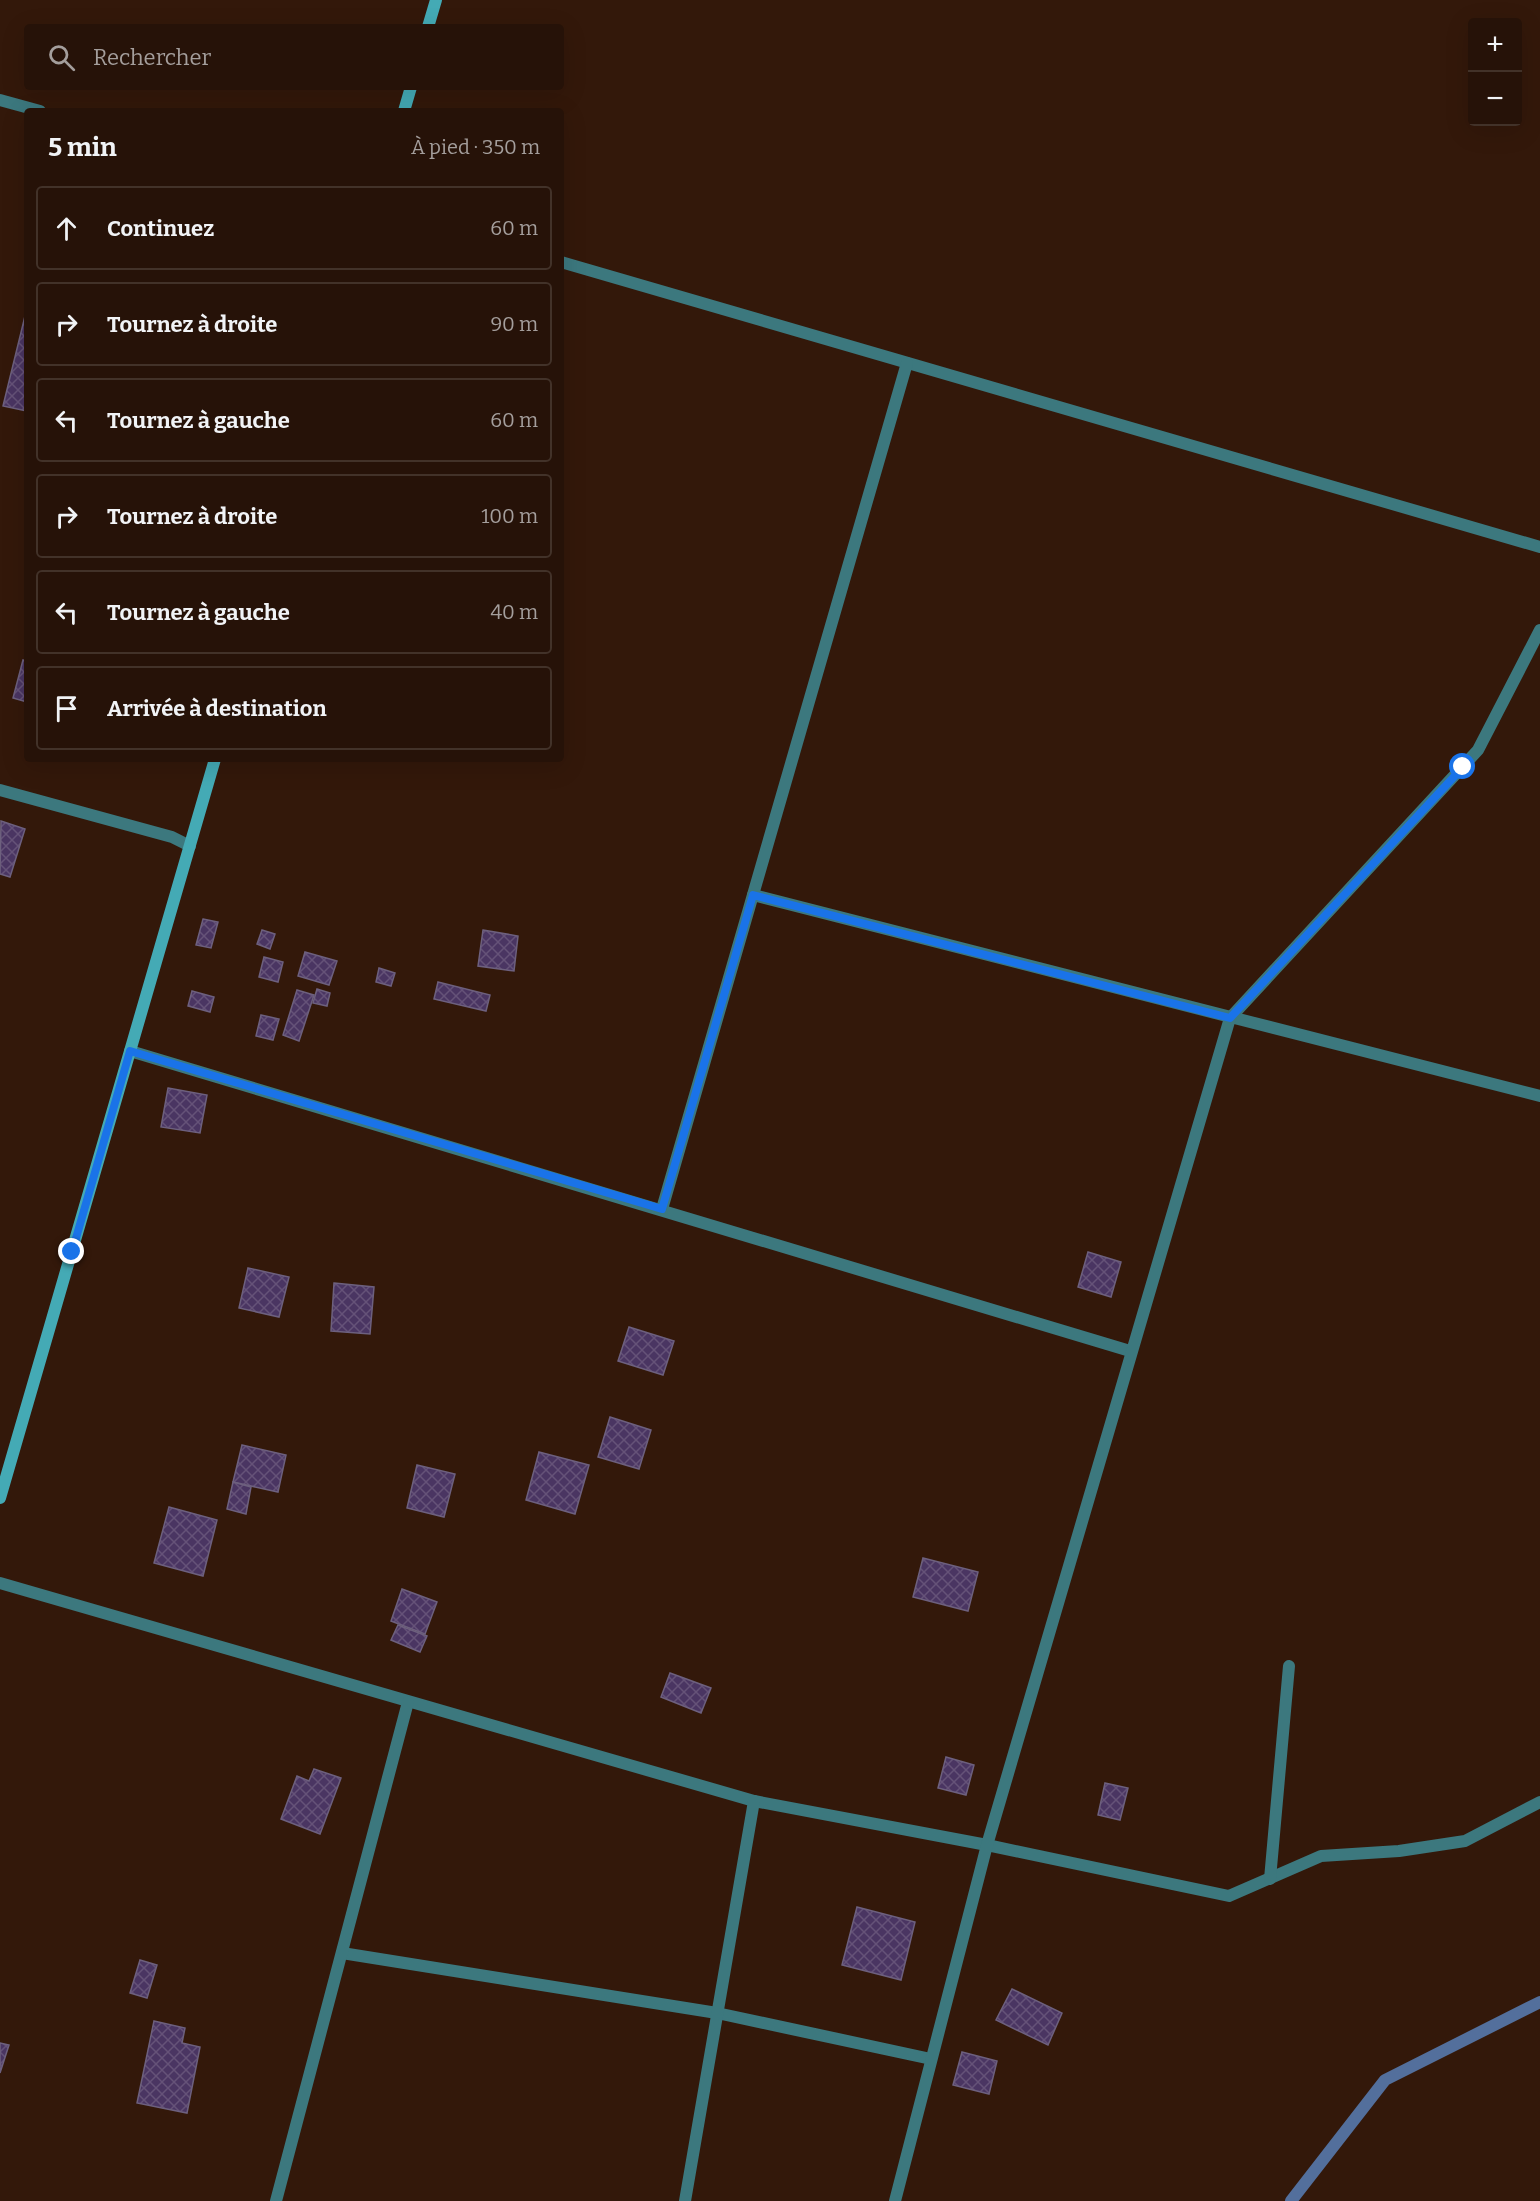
<!DOCTYPE html>
<html lang="fr">
<head>
<meta charset="utf-8">
<style>
  :root { --surface:#261208; --page:#322016; --text:#f1f3f6; --muted:#a49e9c; --line:#423229 }
  body { margin:0; font-family:Bitter,serif; background:var(--page); color:var(--text) }
  .controls { position:absolute; right:18px; top:18px; display:grid; overflow:hidden; border-radius:6px; box-shadow:0 6px 24px #0002 }
  .controls button { width:54px; height:54px; display:grid; place-items:center; padding:0; border:0; border-bottom:2px solid var(--line); background:var(--surface); color:var(--text); font:30px sans-serif }
  .stop { position:absolute; width:18px; height:18px; margin:-14px; border:4px solid #1a73e8; border-radius:50%; background:#fff }
  .stop.end { background:#1a73e8; border-color:#fff; box-shadow:0 2px 6px #0008 }
  .list { margin:0; padding:0; list-style:none }
  h2 { display:flex; justify-content:space-between; align-items:center; height:78px; margin:0; padding:0 24px; font-size:26px }
  h2 small { font-size:20px; font-weight:400; color:var(--muted) }
  .list li { display:grid; grid-template-columns:39px 1fr auto; gap:18px; align-items:center; box-sizing:border-box; height:84px; margin:0 12px 12px; padding:0 12px; border:2px solid var(--line); border-radius:6px }
  .list b { display:block; font-size:22px; white-space:nowrap }
  .list em { font-size:20px; font-style:normal; color:var(--muted) }
  .icon { flex:none; width:33px; height:33px; fill:none; stroke:currentColor; stroke-width:2; stroke-linecap:round; stroke-linejoin:round }
  .map { position:relative; flex:none; width:1540px; height:2201px; overflow:hidden }
  .search { position:absolute; background:var(--surface); box-shadow:0 6px 24px #0002; left:24px; top:24px; width:540px; height:66px; display:flex; align-items:center; gap:15px; box-sizing:border-box; padding:0 21px; border-radius:6px; color:var(--muted); font-size:22px }
  .panel { position:absolute; background:var(--surface); box-shadow:0 6px 24px #0002; left:24px; top:108px; width:540px; height:654px; border-radius:6px }
  .map>svg:first-child { display:block }
  .lines { fill:none; stroke-linecap:round; stroke-linejoin:round }
  .stream { stroke:#536f9c; stroke-width:12 }
  .building { fill:url(#building-cross-hatch); stroke:#6d607e; stroke-width:1.5 }
  .street { stroke:#3c787e; stroke-width:12 }
  .secondary { stroke:#44aab5; stroke-width:12 }
  .route { stroke:#1a73e8; stroke-width:8 }
</style>
</head>
<body>
<div class="map">
<svg width="1540" height="2201" viewBox="0 0 1540 2201">
  <defs>
    <pattern id="building-cross-hatch" width="8" height="8" patternUnits="userSpaceOnUse" patternTransform="scale(1.5)"><rect width="8" height="8" fill="#4a3562"/><path d="M0 0l8 8M0 8l8-8" fill="none" stroke="#655278"/></pattern>
  </defs>
  <rect width="100%" height="100%" fill="#33180a"/>
  <g class="lines">
    <polyline class="stream" points="1291,2201 1385,2080 1540,2002"/>
  </g>
  <g class="building">
    <polygon points="25,316 27,316 27,411 3,406"/>
    <polygon points="23,660 27,661 27,702 13,698"/>
    <polygon points="1,821 25,829 10,877 0,874"/>
    <polygon points="203,919 218,922 211,948 196,945"/>
    <polygon points="262,930 275,934 270,949 257,944"/>
    <polygon points="483,930 518,936 514,971 478,966"/>
    <polygon points="305,952 337,961 329,985 298,976"/>
    <polygon points="264,957 283,962 278,982 259,977"/>
    <polygon points="379,968 395,973 391,986 376,982"/>
    <polygon points="438,982 490,995 486,1011 434,999"/>
    <polygon points="317,989 330,993 327,1006 313,1003"/>
    <polygon points="297,990 314,995 299,1041 283,1035"/>
    <polygon points="192,991 214,997 210,1012 188,1006"/>
    <polygon points="261,1015 279,1019 273,1040 256,1036"/>
    <polygon points="168,1088 207,1095 200,1133 161,1127"/>
    <polygon points="1088,1252 1121,1262 1111,1297 1078,1287"/>
    <polygon points="248,1268 289,1277 279,1317 239,1308"/>
    <polygon points="334,1283 374,1287 370,1334 331,1331"/>
    <polygon points="629,1327 674,1341 663,1375 618,1361"/>
    <polygon points="610,1417 651,1430 639,1469 598,1457"/>
    <polygon points="242,1445 286,1455 278,1492 233,1482"/>
    <polygon points="539,1452 589,1465 575,1514 526,1500"/>
    <polygon points="417,1465 455,1474 444,1517 407,1508"/>
    <polygon points="233,1482 251,1487 246,1514 227,1509"/>
    <polygon points="169,1507 217,1520 203,1576 154,1563"/>
    <polygon points="923,1558 978,1572 968,1611 913,1597"/>
    <polygon points="402,1589 437,1602 425,1634 391,1621"/>
    <polygon points="398,1625 427,1636 420,1652 391,1640"/>
    <polygon points="670,1673 711,1688 701,1713 661,1697"/>
    <polygon points="946,1757 974,1765 966,1795 938,1788"/>
    <polygon points="314,1769 341,1778 320,1834 281,1819 297,1776 309,1781"/>
    <polygon points="1105,1783 1128,1788 1120,1820 1098,1815"/>
    <polygon points="857,1907 915,1922 901,1980 842,1965"/>
    <polygon points="140,1960 157,1965 147,1998 130,1993"/>
    <polygon points="1012,1989 1062,2013 1048,2045 996,2020"/>
    <polygon points="154,2021 185,2028 182,2043 200,2047 187,2113 137,2103"/>
    <polygon points="0,2043 9,2045 0,2073"/>
    <polygon points="962,2052 997,2061 989,2094 953,2085"/>
  </g>
  <g class="lines">
    <g class="street">
      <polyline points="0,100 40,111"/>
      <polyline points="561,262 1540,547"/>
      <polyline points="0,790 172,837 190,846"/>
      <polyline points="753,895 1540,1096"/>
      <polyline points="130,1051 1130,1351"/>
      <polyline points="662,1209 907,363"/>
      <polyline points="0,1583 754,1801 987,1845 1229,1896 1321,1856 1399,1851 1465,1841 1540,1802"/>
      <polyline points="1270,1879 1289,1666"/>
      <polyline points="342,1953 717,2013 931,2059"/>
      <polyline points="276,2201 408,1702"/>
      <polyline points="685,2201 754,1801"/>
      <polyline points="895,2201 987,1845 1230,1018 1478,750 1540,630"/>
    </g>
    <g class="secondary">
      <polyline points="428,27 436,0"/>
      <polyline points="404,111 411,87"/>
      <polyline points="0,1498 215,759"/>
    </g>
  </g>
  <g class="lines">
    <polyline class="route" points="72,1252 130,1051 662,1209 753,895 1230,1018 1463,767"/>
  </g>
</svg>
<div class="controls">
<button>+</button>
<button>−</button>
</div>
<div class="stop" style="left:1463px;top:767px"></div>
<div class="stop end" style="left:72px;top:1252px"></div>
<div class="search"><svg class="icon" aria-label="search" viewBox="0 0 24 24"><circle cx="10" cy="10" r="6"/><path d="M15 15l6 6"/></svg>Rechercher</div>
<section class="panel">
<h2>5 min<small>À pied · 350 m</small></h2>
<ul class="list">
<li><svg class="icon" aria-label="ahead" viewBox="0 0 24 24"><path d="M12 20V5M6 11l6-6 6 6"/></svg><div><b>Continuez</b></div><em>60 m</em></li>
<li><svg class="icon" aria-label="right" viewBox="0 0 24 24"><path d="M7 20v-9h11M14 6l5 5-5 5"/></svg><div><b>Tournez à droite</b></div><em>90 m</em></li>
<li><svg class="icon" aria-label="left" viewBox="0 0 24 24"><path d="M17 20v-9H6M10 6l-5 5 5 5"/></svg><div><b>Tournez à gauche</b></div><em>60 m</em></li>
<li><svg class="icon" aria-label="right" viewBox="0 0 24 24"><path d="M7 20v-9h11M14 6l5 5-5 5"/></svg><div><b>Tournez à droite</b></div><em>100 m</em></li>
<li><svg class="icon" aria-label="left" viewBox="0 0 24 24"><path d="M17 20v-9H6M10 6l-5 5 5 5"/></svg><div><b>Tournez à gauche</b></div><em>40 m</em></li>
<li><svg class="icon" aria-label="arrive" viewBox="0 0 24 24"><path d="M6 21V4h12l-3 4 3 4H6"/></svg><div><b>Arrivée à destination</b></div></li>
</ul>
</section>
</div>
</body>
</html>
